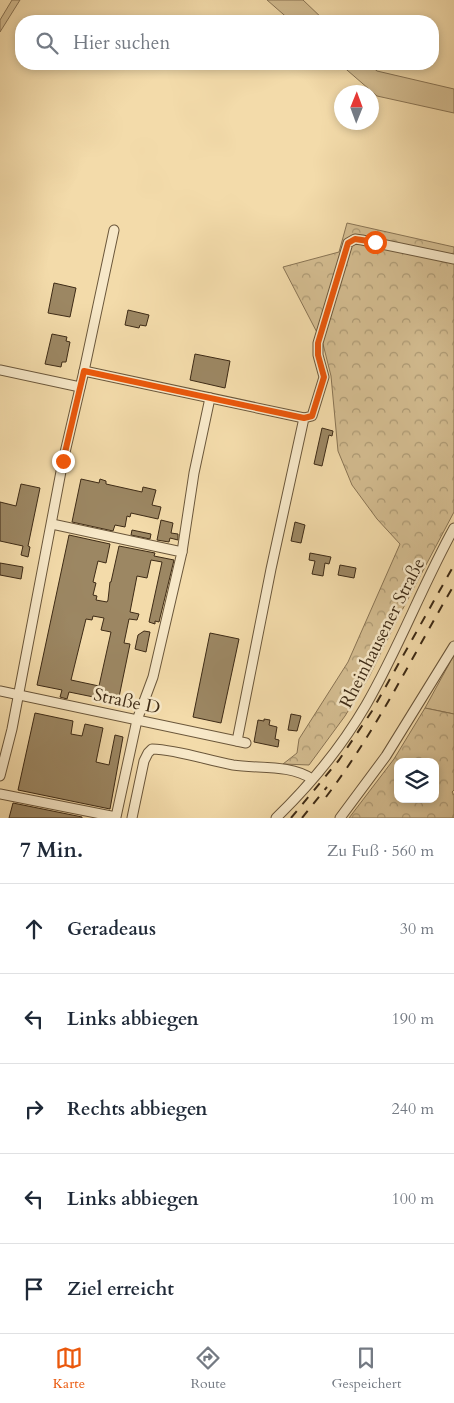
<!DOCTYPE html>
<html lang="de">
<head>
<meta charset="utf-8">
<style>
  :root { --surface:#fff; --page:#f2f2f3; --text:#1f2937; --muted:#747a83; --line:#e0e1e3; --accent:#ea580c }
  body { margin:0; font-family:Cardo,serif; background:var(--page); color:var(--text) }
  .controls { position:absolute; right:15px; bottom:15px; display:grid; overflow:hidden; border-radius:10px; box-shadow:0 2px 8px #0003 }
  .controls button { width:45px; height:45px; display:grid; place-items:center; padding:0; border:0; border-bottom:1px solid var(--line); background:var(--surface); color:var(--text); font:25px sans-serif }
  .compass { position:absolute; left:334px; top:85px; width:45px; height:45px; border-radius:50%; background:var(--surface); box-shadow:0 2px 8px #0003; rotate:1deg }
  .stop { position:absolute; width:15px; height:15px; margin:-11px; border:4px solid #ea580c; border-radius:50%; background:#fff }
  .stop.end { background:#ea580c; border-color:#fff; box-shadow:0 1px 5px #0008 }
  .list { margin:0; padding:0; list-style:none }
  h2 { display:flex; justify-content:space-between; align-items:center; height:65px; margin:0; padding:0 20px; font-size:21px }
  h2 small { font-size:16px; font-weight:400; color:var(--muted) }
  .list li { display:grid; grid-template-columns:32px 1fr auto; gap:15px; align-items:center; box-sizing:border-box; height:90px; padding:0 20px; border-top:1px solid var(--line) }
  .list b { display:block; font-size:19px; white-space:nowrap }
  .list em { font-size:16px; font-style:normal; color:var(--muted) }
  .icon { flex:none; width:28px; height:28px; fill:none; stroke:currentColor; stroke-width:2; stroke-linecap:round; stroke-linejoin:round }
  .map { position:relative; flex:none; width:454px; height:818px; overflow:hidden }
  .search { position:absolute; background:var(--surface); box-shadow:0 2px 8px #0003; left:15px; right:15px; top:15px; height:55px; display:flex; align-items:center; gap:12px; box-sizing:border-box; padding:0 18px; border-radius:20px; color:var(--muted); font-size:19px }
  .sheet { height:515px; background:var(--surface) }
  nav { display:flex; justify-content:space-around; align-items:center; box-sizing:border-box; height:70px; border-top:1px solid var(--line); background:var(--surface); font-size:14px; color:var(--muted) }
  nav a { display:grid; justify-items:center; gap:2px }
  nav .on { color:var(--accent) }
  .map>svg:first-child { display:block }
  .green { fill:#d4bd91; stroke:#897454 }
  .forest { fill:url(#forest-crowns); stroke:#897454; fill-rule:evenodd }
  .building { fill:#9c8763; stroke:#3e2b16; fill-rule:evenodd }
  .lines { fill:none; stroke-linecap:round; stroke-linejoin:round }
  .minor-casing { stroke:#6b573b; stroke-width:11 }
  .minor { stroke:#f7e8c8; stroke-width:9 }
  .rail { stroke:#3e2b16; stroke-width:2; stroke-dasharray:9 9; stroke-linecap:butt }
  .route { stroke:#ea580c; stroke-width:6 }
  .labels { text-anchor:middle; stroke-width:5; stroke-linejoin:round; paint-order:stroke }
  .street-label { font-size:18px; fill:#3e2b16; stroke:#f7e8c8 }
</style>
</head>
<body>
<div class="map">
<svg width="454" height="818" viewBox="0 0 454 818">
  <defs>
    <pattern id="forest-crowns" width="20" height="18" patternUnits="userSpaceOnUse" patternTransform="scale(1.25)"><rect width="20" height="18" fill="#d4bd91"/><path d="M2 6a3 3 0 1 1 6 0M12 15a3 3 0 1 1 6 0" fill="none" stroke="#ad9a75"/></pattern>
  </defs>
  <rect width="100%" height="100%" fill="#f3dbaa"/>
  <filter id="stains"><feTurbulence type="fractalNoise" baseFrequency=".004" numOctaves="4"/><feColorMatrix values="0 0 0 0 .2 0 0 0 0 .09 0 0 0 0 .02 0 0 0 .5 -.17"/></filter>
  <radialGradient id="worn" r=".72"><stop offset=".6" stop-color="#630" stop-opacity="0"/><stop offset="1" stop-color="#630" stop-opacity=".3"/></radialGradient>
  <g class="green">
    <polygon points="12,0 20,0 0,32 0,20"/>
    <polygon points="267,0 303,0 325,21 291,21"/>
    <polygon points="340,64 369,64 377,71 454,89 454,113 377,96"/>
    <polygon points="454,655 454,714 425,708"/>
  </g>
  <g class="forest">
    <polygon points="347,223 454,247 454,512 399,616 369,677 345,716 309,765 283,764 297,753 299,739 348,662 400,544 377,519 352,485 338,451 331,376 323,344 283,267 339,252"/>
    <path d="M425,708L454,714V790L452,792L454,795V818H349L394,759ZM398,762H435V799H398Z"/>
  </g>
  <g class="building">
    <polygon points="54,283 76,288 70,317 48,313"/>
    <polygon points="128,310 149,315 146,326 140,325 139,328 125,325"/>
    <polygon points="52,334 67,337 66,341 70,342 66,362 62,362 61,367 45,364"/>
    <polygon points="195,354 230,361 225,388 190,380"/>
    <polygon points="322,428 333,431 332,436 329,435 322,466 314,464"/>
    <polygon points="81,479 99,483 100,479 106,481 106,484 142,492 143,487 156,490 152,505 161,507 158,519 131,513 130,517 127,516 125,527 115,525 113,531 72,522"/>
    <polygon points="21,484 40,488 28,546 30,547 28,557 21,555 23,546 0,541 0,502 16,506"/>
    <polygon points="161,520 173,523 171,533 178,534 178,540 170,538 169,542 157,540"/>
    <polygon points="295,522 305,525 301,543 291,541"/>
    <polygon points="132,530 151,534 150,539 131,535"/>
    <path d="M69,535L110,544L106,563L98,561L93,582L96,583L93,595L97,596L96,600L107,602L108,600L110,582H111L119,546L155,553L154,556L174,560L159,622L155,621V624L149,622L162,562L151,560L147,578L137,576L130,612L139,614L137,620L129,619L124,643L130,644L118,702L69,692L67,699L60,697L62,690L37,685ZM93,616L104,618L101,630L111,632L99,686L71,680L86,619L92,620Z"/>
    <polygon points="310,553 331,557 329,564 325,563 323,576 312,574 315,561 309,560"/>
    <polygon points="0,563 23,567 21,579 0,575"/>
    <polygon points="340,565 356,568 354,578 338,575"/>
    <polygon points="144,631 150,632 146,652 135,649 138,635"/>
    <polygon points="210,633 239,639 221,723 193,717"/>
    <polygon points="35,713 73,721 71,734 82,736 85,724 103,728 96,762 109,765 115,735 123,737 110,809 18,790"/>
    <polygon points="291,714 301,716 297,731 288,730"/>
    <polygon points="264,719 270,720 269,725 277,727 275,739 279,740 278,747 254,742 258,720 264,721"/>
    <polygon points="13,803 82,817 82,818 9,818"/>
  </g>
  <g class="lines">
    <g class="minor-casing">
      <g id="minor">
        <polyline points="0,370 80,387"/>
        <polyline points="84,371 114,230"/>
        <polyline points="182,552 194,473 210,398"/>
        <polyline points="0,691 246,743"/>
        <polyline points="237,741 271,569 304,418 312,416 324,377 318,355 318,343 348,243 355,239 362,240 454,259"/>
        <polyline points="0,776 12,729 63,461 84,371 304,418"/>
        <polyline points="0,794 116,817 137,720 153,677 182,552 52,524"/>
        <path d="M132,818L144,761L148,753L152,749C179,750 206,760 233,765C258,769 290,764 312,779"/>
        <path d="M276,818C310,785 342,746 366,705C399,648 422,586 454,528"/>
        <polyline points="340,818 386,756 454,646"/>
      </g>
    </g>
    <use href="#minor" class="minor"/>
    <g class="rail">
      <path d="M326,797C376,731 412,657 454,585"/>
      <polyline points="291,818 339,760 372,711 454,565"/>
      <polyline points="302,818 327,787"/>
    </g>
  </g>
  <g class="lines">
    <polyline class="route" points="63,461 84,371 304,418 312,416 324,377 318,355 318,343 348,243 355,239 375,242"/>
  </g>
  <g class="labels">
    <g class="street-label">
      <text transform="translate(382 633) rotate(-63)" y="6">Rheinhausener Straße</text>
      <text transform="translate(127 701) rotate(12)" y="6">Straße D</text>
    </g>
  </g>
  <rect width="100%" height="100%" filter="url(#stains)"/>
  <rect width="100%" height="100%" fill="url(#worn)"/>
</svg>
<div class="controls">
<button><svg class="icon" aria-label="layers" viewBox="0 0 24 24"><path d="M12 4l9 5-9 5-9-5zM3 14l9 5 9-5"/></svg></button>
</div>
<svg class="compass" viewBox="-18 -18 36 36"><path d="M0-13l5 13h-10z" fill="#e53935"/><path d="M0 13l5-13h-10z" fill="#747a83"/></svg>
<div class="stop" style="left:375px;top:242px"></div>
<div class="stop end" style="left:63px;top:461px"></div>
<div class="search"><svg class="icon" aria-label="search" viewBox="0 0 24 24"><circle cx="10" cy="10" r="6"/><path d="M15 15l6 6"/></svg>Hier suchen</div>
</div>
<section class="sheet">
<h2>7 Min.<small>Zu Fuß · 560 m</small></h2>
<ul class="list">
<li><svg class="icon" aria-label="ahead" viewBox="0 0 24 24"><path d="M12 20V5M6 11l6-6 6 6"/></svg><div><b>Geradeaus</b></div><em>30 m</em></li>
<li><svg class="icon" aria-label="left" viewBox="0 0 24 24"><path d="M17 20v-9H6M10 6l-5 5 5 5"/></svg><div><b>Links abbiegen</b></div><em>190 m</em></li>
<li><svg class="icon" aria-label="right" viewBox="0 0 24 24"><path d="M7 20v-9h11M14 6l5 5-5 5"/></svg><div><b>Rechts abbiegen</b></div><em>240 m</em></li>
<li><svg class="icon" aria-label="left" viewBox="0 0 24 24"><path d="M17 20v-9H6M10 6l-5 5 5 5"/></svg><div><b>Links abbiegen</b></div><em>100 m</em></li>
<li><svg class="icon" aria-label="arrive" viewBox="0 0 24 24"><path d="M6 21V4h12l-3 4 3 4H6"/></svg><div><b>Ziel erreicht</b></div></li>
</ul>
</section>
<nav>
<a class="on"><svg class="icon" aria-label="map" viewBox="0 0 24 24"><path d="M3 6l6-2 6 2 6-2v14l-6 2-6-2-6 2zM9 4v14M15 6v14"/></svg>Karte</a>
<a><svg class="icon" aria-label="directions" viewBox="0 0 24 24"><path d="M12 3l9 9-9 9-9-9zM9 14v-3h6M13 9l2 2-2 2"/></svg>Route</a>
<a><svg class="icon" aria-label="saved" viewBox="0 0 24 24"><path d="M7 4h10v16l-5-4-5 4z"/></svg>Gespeichert</a>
</nav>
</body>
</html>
